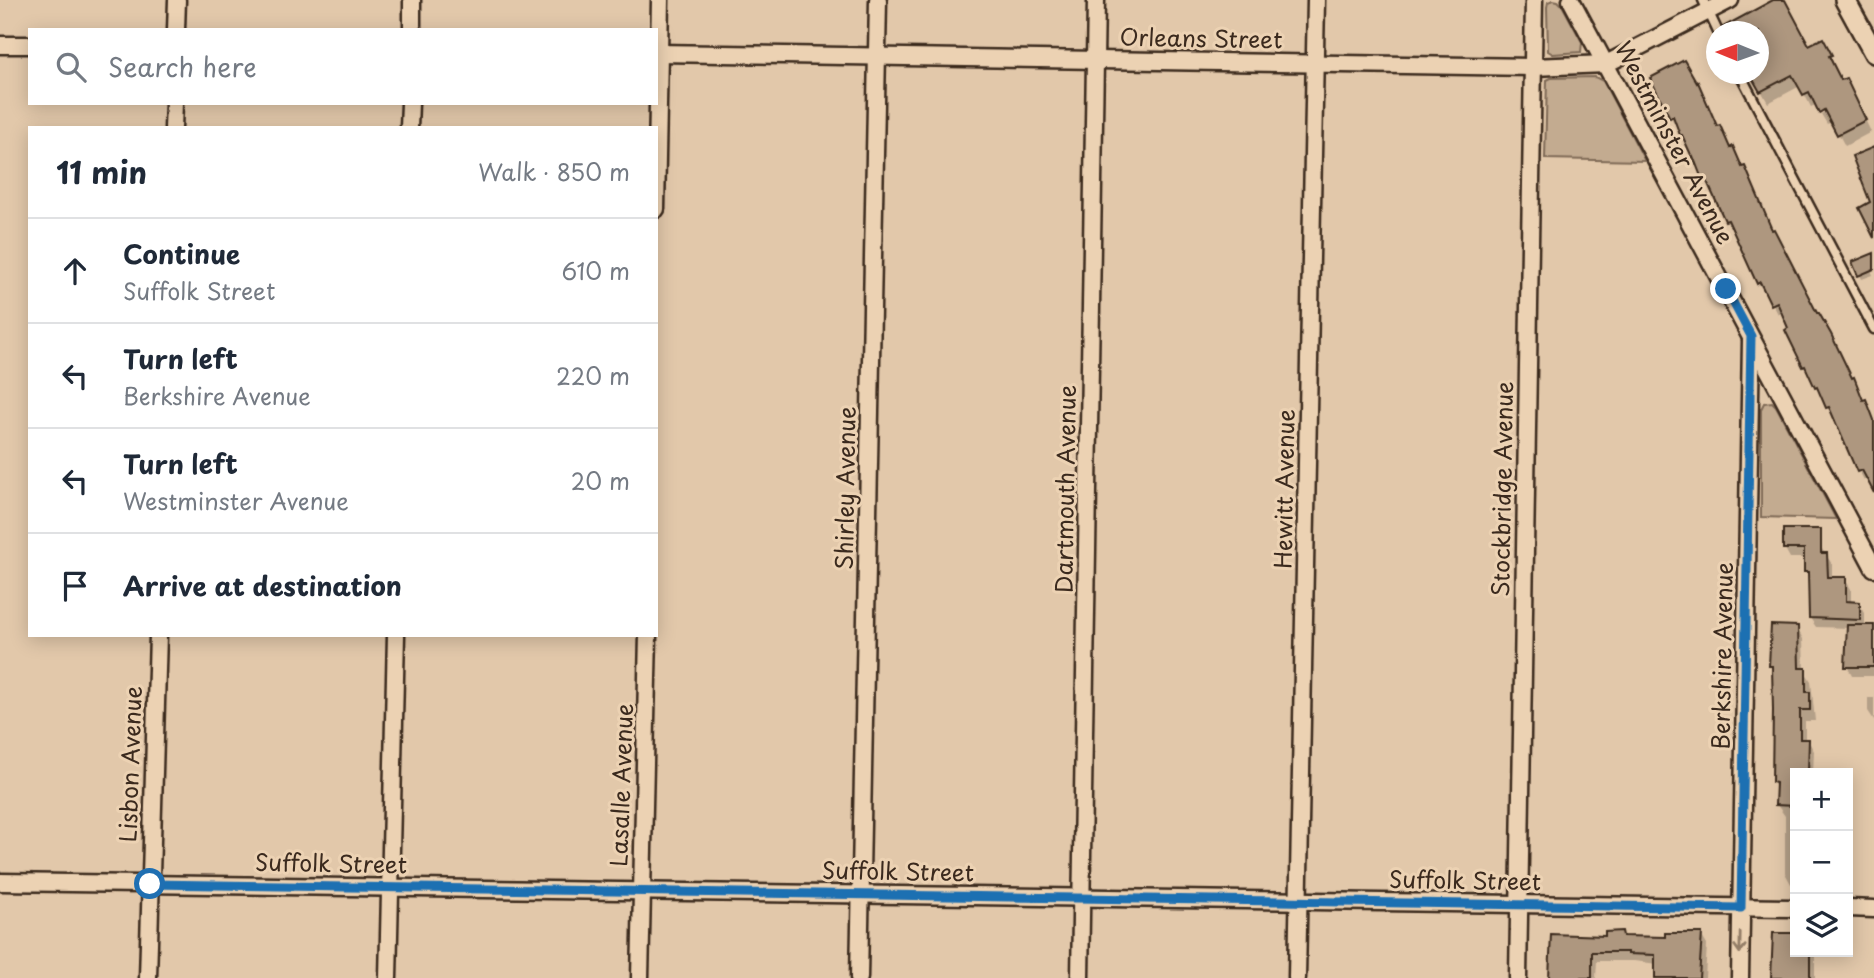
<!DOCTYPE html>
<html lang="en">
<head>
<meta charset="utf-8">
<style>
  :root { --surface:#fff; --page:#f6f6f7; --text:#1f2937; --muted:#747a83; --line:#e0e1e3 }
  body { margin:0; font-family:"Playpen Sans",sans-serif; background:var(--page); color:var(--text) }
  .controls { position:absolute; right:21px; bottom:21px; display:grid; overflow:hidden; border-radius:0px; box-shadow:0 4px 18px #0003 }
  .controls button { width:63px; height:63px; display:grid; place-items:center; padding:0; border:0; border-bottom:2px solid var(--line); background:var(--surface); color:var(--text); font:35px sans-serif }
  .compass { position:absolute; left:1706px; top:21px; width:63px; height:63px; border-radius:50%; background:var(--surface); box-shadow:0 4px 18px #0003; rotate:271deg }
  .stop { position:absolute; width:21px; height:21px; margin:-16px; border:5px solid #1f6fb2; border-radius:50%; background:#fff }
  .stop.end { background:#1f6fb2; border-color:#fff; box-shadow:0 2px 7px #0008 }
  .list { margin:0; padding:0; list-style:none }
  h2 { display:flex; justify-content:space-between; align-items:center; height:91px; margin:0; padding:0 28px; font-size:30px }
  h2 small { font-size:23px; font-weight:400; color:var(--muted) }
  .list li { display:grid; grid-template-columns:46px 1fr auto; gap:21px; align-items:center; box-sizing:border-box; height:105px; padding:0 28px; border-top:2px solid var(--line) }
  .list b { display:block; font-size:26px; white-space:nowrap }
  .list p { margin:0; font-size:23px; white-space:nowrap; color:var(--muted) }
  .list em { font-size:23px; font-style:normal; color:var(--muted) }
  .icon { flex:none; width:38px; height:38px; fill:none; stroke:currentColor; stroke-width:2; stroke-linecap:round; stroke-linejoin:round }
  .map { position:relative; flex:none; width:1874px; height:978px; overflow:hidden }
  .search { position:absolute; background:var(--surface); box-shadow:0 4px 18px #0003; left:28px; top:28px; width:630px; height:77px; display:flex; align-items:center; gap:18px; box-sizing:border-box; padding:0 24px; border-radius:0px; color:var(--muted); font-size:26px }
  .panel { position:absolute; background:var(--surface); box-shadow:0 4px 18px #0003; left:28px; top:126px; width:630px; height:511px; border-radius:0px }
  .map>svg:first-child { display:block }
  .green { fill:#c3ab90; stroke:#7f6a57; stroke-width:2 }
  .shadow { fill:#0003 }
  .building { fill:#ae977f; stroke:#3b2a1e; stroke-width:2 }
  .lines { fill:none; stroke-linecap:round; stroke-linejoin:round }
  .service-casing { stroke:#3b2a1e; stroke-width:13 }
  .minor-casing { stroke:#3b2a1e; stroke-width:21 }
  .tertiary-casing { stroke:#3b2a1e; stroke-width:24 }
  .service { stroke:#ecd2b3; stroke-width:8 }
  .minor { stroke:#ecd2b3; stroke-width:16 }
  .tertiary { stroke:#ecd2b3; stroke-width:19 }
  .oneway { stroke:#947e68 }
  .route { stroke:#1f6fb2; stroke-width:9 }
  .labels { text-anchor:middle; stroke-width:6; stroke-linejoin:round; paint-order:stroke }
  .street-label { font-size:23px; fill:#3b2a1e; stroke:#ecd2b3 }
</style>
</head>
<body>
<div class="map">
<svg width="1874" height="978" viewBox="0 0 1874 978">
  <rect width="100%" height="100%" fill="#e2c8aa"/>
  <filter id="ink" filterUnits="userSpaceOnUse"><feTurbulence type="fractalNoise" baseFrequency=".0143" numOctaves="2"/><feDisplacementMap in="SourceGraphic" scale="14" xChannelSelector="R" yChannelSelector="G"/><feConvolveMatrix kernelMatrix="1 2 1 2 8 2 1 2 1" color-interpolation-filters="sRGB"/></filter>
  <g filter="url(#ink)">
    <g class="green">
      <polygon points="1553,0 1558,1 1562,5 1582,42 1581,52 1553,54 1548,51 1547,7 1548,2"/>
      <polygon points="1595,77 1603,81 1645,161 1545,159 1547,80 1551,78"/>
      <polygon points="1772,402 1776,406 1836,519 1761,517 1761,409 1764,403"/>
    </g>
    <g class="shadow">
      <polygon points="1777,0 1783,0 1808,47 1829,52 1841,82 1852,92 1871,132 1845,146 1832,122 1827,124 1821,114 1833,108 1817,104 1811,107 1800,86 1768,103 1752,74 1758,74 1758,32"/>
      <polygon points="1698,84 1717,128 1730,149 1733,148 1738,158 1773,232 1874,420 1874,489 1869,478 1864,480 1859,471 1834,416 1804,366 1783,311 1778,314 1766,291 1764,292 1758,283 1734,229 1732,230 1726,220 1711,186 1709,187 1704,178 1671,117"/>
      <polygon points="1868,262 1873,275 1862,279 1854,263"/>
      <polygon points="1820,546 1832,564 1832,579 1845,579 1851,589 1851,603 1859,604 1865,613 1865,627 1874,628 1874,676 1852,676 1847,666 1849,628 1816,627 1810,618 1810,578 1806,572 1806,558 1790,558 1785,549"/>
      <polygon points="1797,628 1803,639 1804,670 1811,681 1815,721 1805,721 1805,740 1808,740 1814,751 1813,773 1795,773 1795,884 1791,884 1785,873 1785,816 1777,805 1777,789 1773,782 1773,670 1771,666"/>
      <polygon points="1868,698 1874,698 1874,720 1868,711"/>
      <polygon points="1621,933 1624,937 1667,939 1701,935 1707,945 1705,978 1657,978 1657,964 1634,961 1597,961 1596,978 1552,978 1607,937"/>
      <polygon points="1774,935 1795,935 1795,952 1815,952 1815,978 1773,978"/>
    </g>
    <g class="building">
      <polygon points="1773,0 1785,0 1809,45 1823,38 1832,55 1829,56 1841,80 1846,78 1866,120 1837,135 1824,110 1819,113 1809,92 1803,95 1792,75 1760,92 1750,74 1759,74 1759,32 1724,32 1723,27"/>
      <polygon points="1684,60 1697,83 1698,82 1717,126 1720,125 1730,148 1733,146 1742,167 1745,166 1772,230 1774,229 1817,313 1819,313 1831,334 1852,378 1854,377 1863,400 1866,399 1874,420 1874,493 1862,470 1857,472 1829,407 1826,408 1817,387 1815,388 1805,366 1803,367 1785,330 1788,328 1777,302 1771,305 1760,282 1757,284 1728,220 1725,221 1705,177 1702,179 1693,156 1692,157 1682,135 1680,135 1673,116 1670,118 1650,78"/>
      <polygon points="1874,147 1874,238 1859,208 1870,202 1852,156"/>
      <polygon points="1874,253 1874,269 1858,276 1852,262"/>
      <polygon points="1783,529 1821,529 1821,553 1827,553 1828,577 1846,577 1846,601 1860,602 1860,620 1809,618 1808,572 1804,572 1804,549 1783,549"/>
      <polygon points="1771,625 1798,626 1799,668 1806,668 1806,692 1810,692 1810,710 1800,710 1800,739 1809,739 1808,773 1795,773 1795,806 1775,805 1776,783 1772,782 1773,710 1772,666 1769,666"/>
      <polygon points="1847,625 1874,625 1874,667 1845,667"/>
      <polygon points="1622,931 1623,936 1665,937 1665,933 1702,933 1699,978 1655,978 1655,955 1628,954 1628,952 1592,952 1592,978 1549,978 1551,934 1605,936 1605,932"/>
      <polygon points="1773,933 1795,933 1795,952 1810,952 1810,978 1771,978"/>
    </g>
    <g class="lines">
      <g class="service-casing">
        <g id="service">
          <polyline points="1703,0 1718,32"/>
          <polyline points="1740,74 1874,329"/>
        </g>
      </g>
      <g class="minor-casing">
        <g id="minor">
          <polyline points="1571,0 1874,568"/>
          <polyline points="176,30 177,0"/>
          <polyline points="412,30 412,0"/>
          <polyline points="0,45 30,45"/>
          <polyline points="656,53 1533,67 1606,64 1730,0"/>
          <polyline points="173,128 174,103"/>
          <polyline points="409,128 410,103"/>
          <polyline points="656,209 660,0"/>
          <polyline points="0,882 1795,908"/>
          <polyline points="1848,908 1874,909"/>
          <polyline points="148,978 158,635"/>
          <polyline points="388,978 396,635"/>
          <polyline points="640,978 648,635"/>
          <polyline points="859,978 878,0"/>
          <polyline points="1080,978 1096,0"/>
          <polyline points="1297,978 1316,0"/>
          <polyline points="1518,978 1534,0"/>
          <polyline points="1740,978 1751,340"/>
        </g>
      </g>
      <g class="tertiary-casing">
        <polyline id="tertiary" points="1845,0 1874,53"/>
      </g>
      <use href="#service" class="service"/>
      <use href="#minor" class="minor"/>
      <use href="#tertiary" class="tertiary"/>
    </g>
    <defs><path id="oneway-shaft" d="M-6 0H5M1.5-3L5.5 0L1.5 3" fill="none" stroke-width="1.6" stroke-linecap="round" stroke-linejoin="round" transform="scale(1.75)"/></defs>
    <use class="oneway" href="#oneway-shaft" transform="translate(1740 943) rotate(91)"/>
  </g>
  <g class="lines" filter="url(#ink)">
    <polyline class="route" points="150,884 1741,908 1751,336 1726,289"/>
  </g>
  <g class="labels">
    <g class="street-label">
      <text transform="translate(1201 39) rotate(1)" y="8">Orleans Street</text>
      <text transform="translate(1674 143) rotate(62)" y="8">Westminster Avenue</text>
      <text transform="translate(846 488) rotate(-89)" y="8">Shirley Avenue</text>
      <text transform="translate(1066 489) rotate(-89)" y="8">Dartmouth Avenue</text>
      <text transform="translate(1285 489) rotate(-89)" y="8">Hewitt Avenue</text>
      <text transform="translate(1503 489) rotate(-89)" y="8">Stockbridge Avenue</text>
      <text transform="translate(1723 656) rotate(-89)" y="8">Berkshire Avenue</text>
      <text transform="translate(131 764) rotate(-88)" y="8">Lisbon Avenue</text>
      <text transform="translate(622 785) rotate(-88)" y="8">Lasalle Avenue</text>
      <text transform="translate(331 864) rotate(1)" y="8">Suffolk Street</text>
      <text transform="translate(898 872) rotate(1)" y="8">Suffolk Street</text>
      <text transform="translate(1465 881) rotate(1)" y="8">Suffolk Street</text>
    </g>
  </g>
</svg>
<div class="controls">
<button>+</button>
<button>−</button>
<button><svg class="icon" aria-label="layers" viewBox="0 0 24 24"><path d="M12 4l9 5-9 5-9-5zM3 14l9 5 9-5"/></svg></button>
</div>
<svg class="compass" viewBox="-18 -18 36 36"><path d="M0-13l5 13h-10z" fill="#e53935"/><path d="M0 13l5-13h-10z" fill="#747a83"/></svg>
<div class="stop" style="left:150px;top:884px"></div>
<div class="stop end" style="left:1726px;top:289px"></div>
<div class="search"><svg class="icon" aria-label="search" viewBox="0 0 24 24"><circle cx="10" cy="10" r="6"/><path d="M15 15l6 6"/></svg>Search here</div>
<section class="panel">
<h2>11 min<small>Walk · 850 m</small></h2>
<ul class="list">
<li><svg class="icon" aria-label="ahead" viewBox="0 0 24 24"><path d="M12 20V5M6 11l6-6 6 6"/></svg><div><b>Continue</b><p>Suffolk Street</p></div><em>610 m</em></li>
<li><svg class="icon" aria-label="left" viewBox="0 0 24 24"><path d="M17 20v-9H6M10 6l-5 5 5 5"/></svg><div><b>Turn left</b><p>Berkshire Avenue</p></div><em>220 m</em></li>
<li><svg class="icon" aria-label="left" viewBox="0 0 24 24"><path d="M17 20v-9H6M10 6l-5 5 5 5"/></svg><div><b>Turn left</b><p>Westminster Avenue</p></div><em>20 m</em></li>
<li><svg class="icon" aria-label="arrive" viewBox="0 0 24 24"><path d="M6 21V4h12l-3 4 3 4H6"/></svg><div><b>Arrive at destination</b></div></li>
</ul>
</section>
</div>
</body>
</html>
